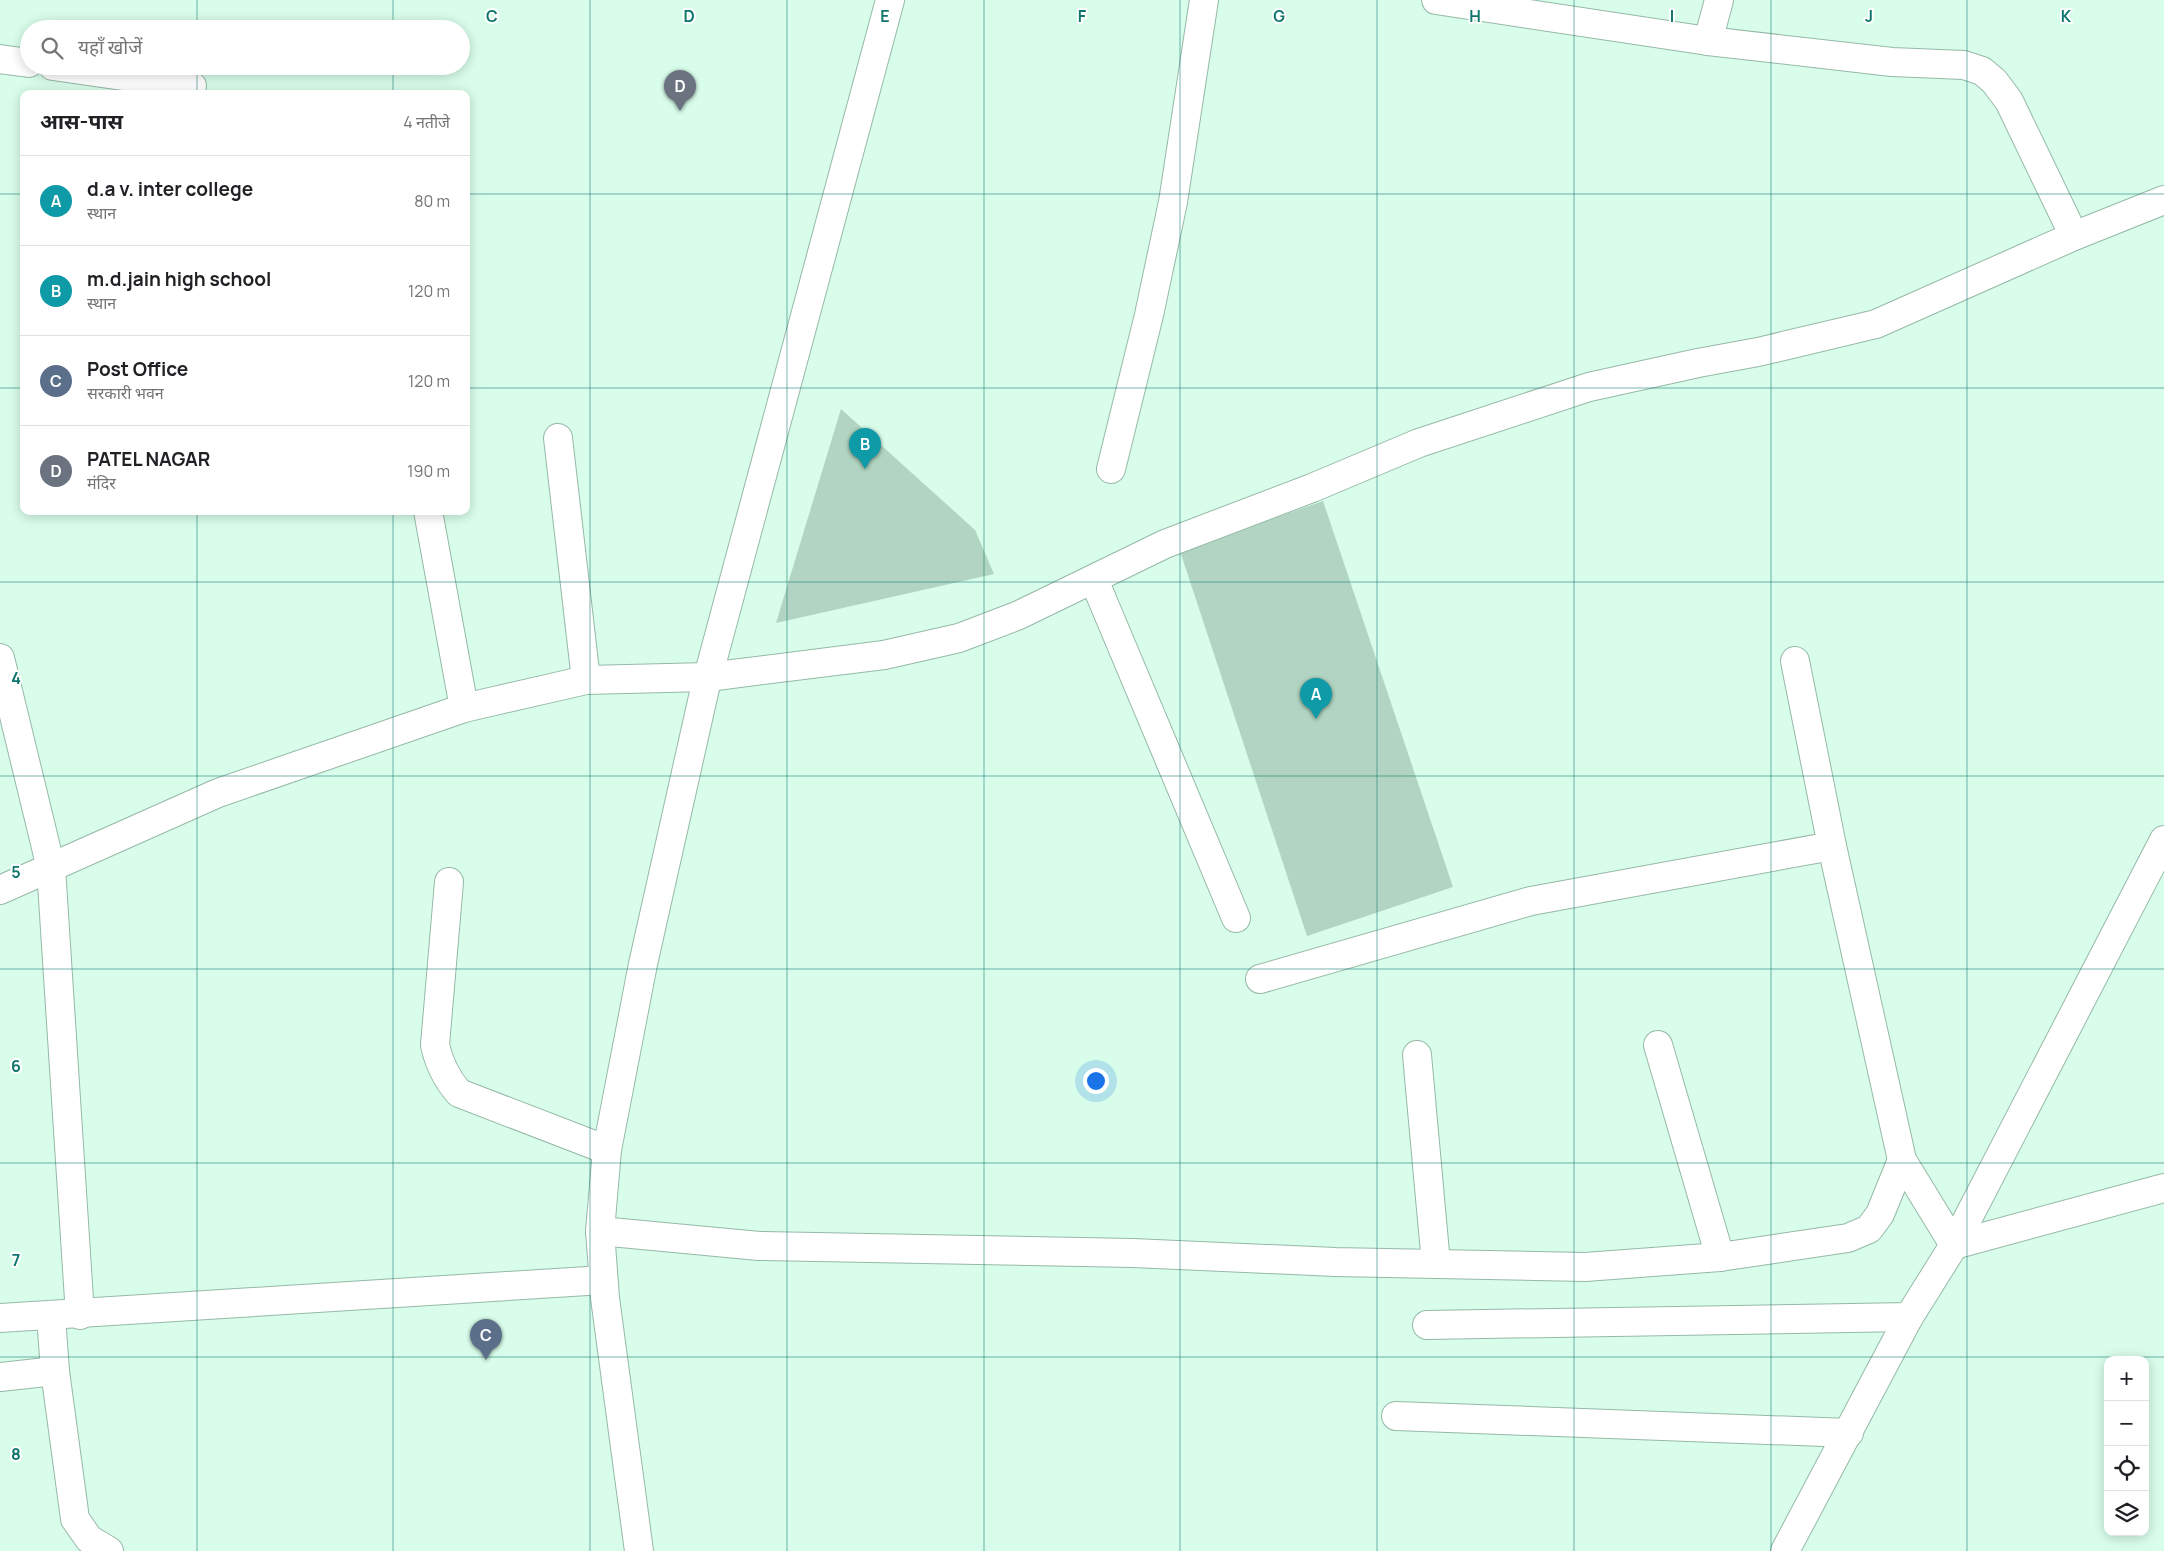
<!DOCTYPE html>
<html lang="hi">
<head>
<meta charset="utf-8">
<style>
  :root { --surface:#fff; --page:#f6f6f6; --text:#202124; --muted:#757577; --line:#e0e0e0; --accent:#6458d1 }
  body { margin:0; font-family:Manrope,"Noto Sans Devanagari",sans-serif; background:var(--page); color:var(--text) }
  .controls { position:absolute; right:15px; bottom:15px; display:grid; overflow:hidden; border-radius:10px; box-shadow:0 2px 12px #0003 }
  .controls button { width:45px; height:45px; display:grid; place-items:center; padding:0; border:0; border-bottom:1px solid var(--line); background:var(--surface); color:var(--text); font:25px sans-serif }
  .you { position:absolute; left:1095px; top:1080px; width:18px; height:18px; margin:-12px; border:4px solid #fff; border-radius:50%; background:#1a73e8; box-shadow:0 0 0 8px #1a73e833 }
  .badge { display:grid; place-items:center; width:32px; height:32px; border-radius:50%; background:var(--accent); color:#fff; font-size:16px; font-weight:700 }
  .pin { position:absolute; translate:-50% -41px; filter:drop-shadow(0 1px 2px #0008) }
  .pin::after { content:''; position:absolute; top:26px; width:18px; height:15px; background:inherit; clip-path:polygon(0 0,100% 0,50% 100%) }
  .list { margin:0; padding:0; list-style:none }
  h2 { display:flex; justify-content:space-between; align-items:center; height:65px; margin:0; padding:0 20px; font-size:21px }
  h2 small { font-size:16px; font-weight:400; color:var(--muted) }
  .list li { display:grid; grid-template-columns:32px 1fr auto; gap:15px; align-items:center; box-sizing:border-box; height:90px; padding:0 20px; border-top:1px solid var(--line) }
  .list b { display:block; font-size:19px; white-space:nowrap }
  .list p { margin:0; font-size:16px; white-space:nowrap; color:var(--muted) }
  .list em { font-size:16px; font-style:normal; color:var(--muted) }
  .icon { flex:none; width:28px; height:28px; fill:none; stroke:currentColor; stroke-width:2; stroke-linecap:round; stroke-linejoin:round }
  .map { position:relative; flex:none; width:2164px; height:1551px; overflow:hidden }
  .search { position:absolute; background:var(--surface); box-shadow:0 2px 12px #0003; left:20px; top:20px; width:450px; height:55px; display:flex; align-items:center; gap:12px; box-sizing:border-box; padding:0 18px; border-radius:28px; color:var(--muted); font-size:19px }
  .panel { position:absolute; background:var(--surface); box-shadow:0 2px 12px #0003; left:20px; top:90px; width:450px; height:425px; border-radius:10px }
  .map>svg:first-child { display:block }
  .building { fill:#b1d5c2 }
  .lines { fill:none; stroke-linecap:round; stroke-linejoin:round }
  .minor-casing { stroke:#96b9a7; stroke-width:30 }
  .minor { stroke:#fff; stroke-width:28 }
  .grid { fill:none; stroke:#0f766e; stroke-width:1; stroke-opacity:0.55 }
  .grid-label { font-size:16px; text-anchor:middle; font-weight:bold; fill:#0f766e; stroke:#fff; stroke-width:4; stroke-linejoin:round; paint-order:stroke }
</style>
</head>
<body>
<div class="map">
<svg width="2164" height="1551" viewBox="0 0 2164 1551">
  <rect width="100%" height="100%" fill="#d8fdea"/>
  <g class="building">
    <polygon points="841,409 975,530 994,574 776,623"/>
    <polygon points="1323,501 1453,887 1307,936 1180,551"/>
  </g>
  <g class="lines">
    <g class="minor-casing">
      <g id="minor">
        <polyline points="1436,0 1708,41 1892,62 1964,65 1982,71 1994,81 2009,101 2074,236"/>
        <polyline points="1708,41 1719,0"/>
        <polyline points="0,59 29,63"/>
        <polyline points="53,66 192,86"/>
        <polyline points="558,438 586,680"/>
        <polyline points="1111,469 1149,315 1173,202 1204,0"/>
        <polyline points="428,511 464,708"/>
        <polyline points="1094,580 1236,918"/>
        <polyline points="0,658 51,868 80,1315"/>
        <polyline points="1795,661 1832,846 1902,1160 1954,1245 2164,1188"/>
        <path d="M449,882L435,1045C439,1064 446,1078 459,1093L607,1150"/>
        <polyline points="0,890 218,793 464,708 586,680 708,677 884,655 959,638 1019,615 1165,544 1312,488 1419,443 1589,387 1698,363 1758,352 1876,324 2074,236 2164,200"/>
        <polyline points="1260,979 1531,901 1832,846"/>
        <polyline points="1658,1045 1720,1257"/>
        <polyline points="1417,1055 1436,1264"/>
        <polyline points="600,1231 759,1246 1133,1253 1335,1262 1585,1267 1720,1257 1848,1238 1869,1229 1880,1214 1902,1160"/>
        <polyline points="51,1316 55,1371 75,1519 89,1539 109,1551"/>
        <polyline points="0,1318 603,1280"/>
        <polyline points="1427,1325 1909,1317"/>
        <polyline points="0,1377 55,1371"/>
        <polyline points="1396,1416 1849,1433"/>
        <polyline points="639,1551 605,1298 600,1231 607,1150 643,964 705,688 890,0"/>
        <polyline points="1785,1551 1909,1317 1954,1245 2164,840"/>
      </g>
    </g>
    <use href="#minor" class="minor"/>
  </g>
  <path class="grid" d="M197,0V29M393,0V29M590,0V1551M787,0V1551M984,0V1551M1180,0V1551M1377,0V1551M1574,0V1551M1771,0V1551M1967,0V1551M197,66V94M393,66V94M0,194H24M466,194H2164M0,388H24M466,388H2164M197,511V1551M393,511V1551M0,582H2164M0,776H2164M0,969H2164M0,1163H2164M0,1357H2164"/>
  <g class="grid-label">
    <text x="492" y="22">C</text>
    <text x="689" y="22">D</text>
    <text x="885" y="22">E</text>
    <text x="1082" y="22">F</text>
    <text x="1279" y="22">G</text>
    <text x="1475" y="22">H</text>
    <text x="1672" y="22">I</text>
    <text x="1869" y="22">J</text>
    <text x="2066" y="22">K</text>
    <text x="16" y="684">4</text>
    <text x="16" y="878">5</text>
    <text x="16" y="1072">6</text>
    <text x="16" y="1266">7</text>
    <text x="16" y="1460">8</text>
  </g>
</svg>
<div class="controls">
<button>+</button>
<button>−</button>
<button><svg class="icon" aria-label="locate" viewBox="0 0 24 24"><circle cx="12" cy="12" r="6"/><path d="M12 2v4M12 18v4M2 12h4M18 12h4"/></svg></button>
<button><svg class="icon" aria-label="layers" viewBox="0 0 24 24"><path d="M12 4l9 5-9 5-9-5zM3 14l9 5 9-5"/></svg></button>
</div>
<div class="you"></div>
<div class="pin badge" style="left:1316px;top:719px;background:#0f9aa8">A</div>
<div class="pin badge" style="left:865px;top:469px;background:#0f9aa8">B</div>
<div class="pin badge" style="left:486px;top:1360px;background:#5c6f8a">C</div>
<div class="pin badge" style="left:680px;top:111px;background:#6b7280">D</div>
<div class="search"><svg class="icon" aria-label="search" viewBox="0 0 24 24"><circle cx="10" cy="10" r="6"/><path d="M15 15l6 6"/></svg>यहाँ खोजें</div>
<section class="panel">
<h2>आस-पास<small>4 नतीजे</small></h2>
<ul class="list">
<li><span class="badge" style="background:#0f9aa8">A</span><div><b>d.a v. inter college</b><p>स्थान</p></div><em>80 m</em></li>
<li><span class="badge" style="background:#0f9aa8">B</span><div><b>m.d.jain high school</b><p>स्थान</p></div><em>120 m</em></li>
<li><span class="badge" style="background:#5c6f8a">C</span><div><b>Post Office</b><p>सरकारी भवन</p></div><em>120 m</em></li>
<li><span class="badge" style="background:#6b7280">D</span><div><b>PATEL NAGAR</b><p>मंदिर</p></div><em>190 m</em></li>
</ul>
</section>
</div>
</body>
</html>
